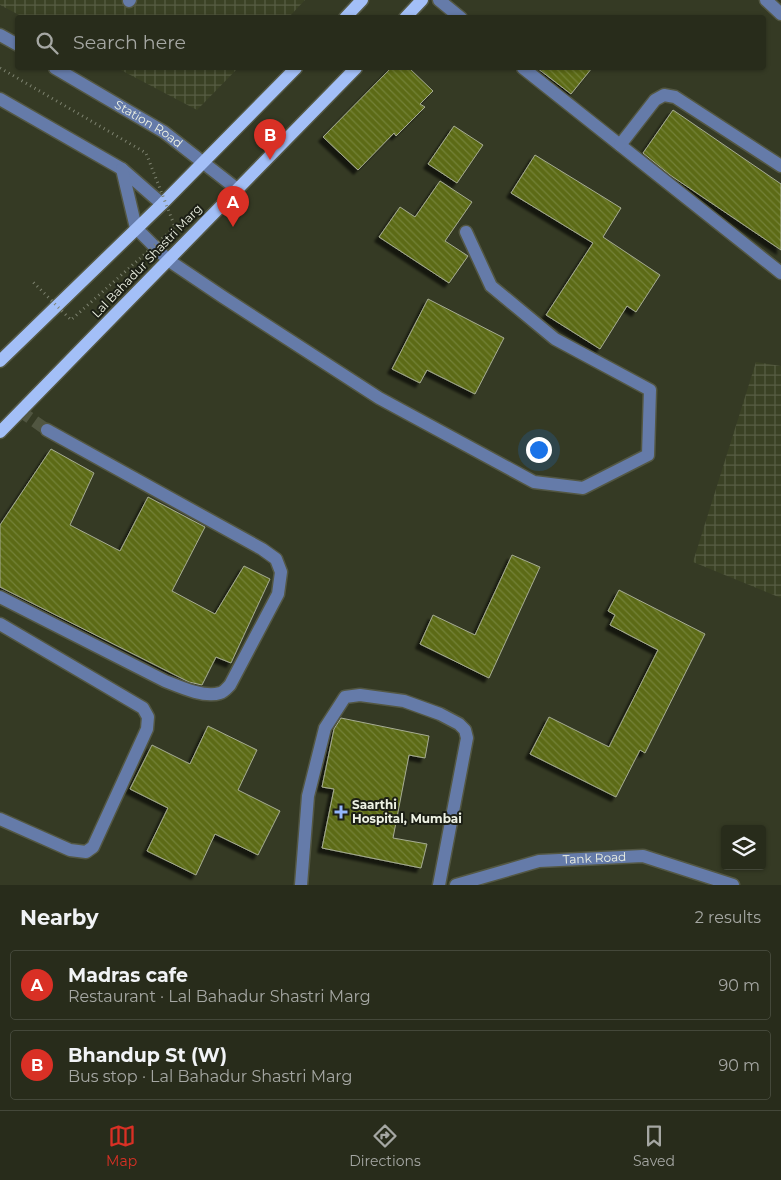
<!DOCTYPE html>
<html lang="en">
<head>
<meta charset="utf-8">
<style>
  :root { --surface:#282c1b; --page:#303424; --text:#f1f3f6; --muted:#a5a7a3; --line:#44483a; --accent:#d93025 }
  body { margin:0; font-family:Montserrat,sans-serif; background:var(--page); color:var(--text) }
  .controls { position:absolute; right:15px; bottom:15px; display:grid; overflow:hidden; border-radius:5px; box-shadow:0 1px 4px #0004 }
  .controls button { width:45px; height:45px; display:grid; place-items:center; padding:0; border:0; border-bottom:1px solid var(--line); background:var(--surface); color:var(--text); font:25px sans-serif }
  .you { position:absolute; left:538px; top:449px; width:18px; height:18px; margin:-12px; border:4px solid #fff; border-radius:50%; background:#1a73e8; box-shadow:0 0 0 8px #1a73e833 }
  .badge { display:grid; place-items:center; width:32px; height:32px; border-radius:50%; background:var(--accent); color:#fff; font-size:16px; font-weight:700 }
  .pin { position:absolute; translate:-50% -41px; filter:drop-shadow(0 1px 2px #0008) }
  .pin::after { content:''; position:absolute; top:26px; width:18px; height:15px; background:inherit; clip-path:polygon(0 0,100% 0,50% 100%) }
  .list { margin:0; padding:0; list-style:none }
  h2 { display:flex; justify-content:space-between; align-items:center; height:65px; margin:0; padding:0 20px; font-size:21px }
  h2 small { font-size:16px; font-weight:400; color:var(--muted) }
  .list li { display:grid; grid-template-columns:32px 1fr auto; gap:15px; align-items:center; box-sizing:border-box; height:70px; margin:0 10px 10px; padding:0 10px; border:1px solid var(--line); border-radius:5px }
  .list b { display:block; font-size:19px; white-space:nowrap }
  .list p { margin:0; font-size:16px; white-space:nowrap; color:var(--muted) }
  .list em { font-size:16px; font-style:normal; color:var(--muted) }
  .icon { flex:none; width:28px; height:28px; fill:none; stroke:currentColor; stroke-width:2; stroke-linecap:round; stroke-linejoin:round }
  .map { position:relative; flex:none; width:781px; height:885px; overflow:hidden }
  .search { position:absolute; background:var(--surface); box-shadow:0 1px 4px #0004; left:15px; right:15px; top:15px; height:55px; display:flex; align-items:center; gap:12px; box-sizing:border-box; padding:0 18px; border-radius:5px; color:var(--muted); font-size:19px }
  .sheet { height:225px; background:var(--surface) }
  nav { display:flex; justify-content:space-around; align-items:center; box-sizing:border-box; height:70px; border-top:1px solid var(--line); background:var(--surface); font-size:14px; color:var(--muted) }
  nav a { display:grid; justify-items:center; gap:2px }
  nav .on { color:var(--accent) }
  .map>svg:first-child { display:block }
  .industrial { fill:url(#industrial-grid) }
  .building { fill:url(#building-back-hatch); stroke:#a6ac93; filter:url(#shadow) }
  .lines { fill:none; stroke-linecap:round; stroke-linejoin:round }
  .minor-tunnel { stroke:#515641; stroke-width:12; stroke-dasharray:12 6; stroke-linecap:butt }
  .minor-casing { stroke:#535743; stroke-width:15 }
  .major-casing { stroke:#535743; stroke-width:15 }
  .minor { stroke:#657ba9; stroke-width:12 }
  .major { stroke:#a3bff7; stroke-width:12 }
  .path-bridge { stroke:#7d826f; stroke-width:3; stroke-dasharray:1 4; stroke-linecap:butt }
  .poi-dot { fill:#94b7fd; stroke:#1d2016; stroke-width:2 }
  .labels { text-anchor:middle; stroke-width:4; stroke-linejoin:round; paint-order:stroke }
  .street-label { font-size:12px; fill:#eef2e4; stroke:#1d2016 }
  .poi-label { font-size:12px; font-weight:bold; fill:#eef2e4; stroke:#1d2016; text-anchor:start }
</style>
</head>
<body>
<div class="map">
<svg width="781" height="885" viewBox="0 0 781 885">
  <defs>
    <pattern id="industrial-grid" width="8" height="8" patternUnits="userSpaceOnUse" patternTransform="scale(1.25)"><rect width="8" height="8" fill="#3a4124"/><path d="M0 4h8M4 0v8" fill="none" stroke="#575d44"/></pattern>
    <pattern id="building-back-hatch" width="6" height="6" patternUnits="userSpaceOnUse" patternTransform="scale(1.25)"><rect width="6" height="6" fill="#5c6b16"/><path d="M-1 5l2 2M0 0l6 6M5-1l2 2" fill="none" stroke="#748138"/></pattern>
    <filter id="shadow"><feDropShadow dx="-4.5" dy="4.5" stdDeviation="1" flood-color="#0009"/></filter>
  </defs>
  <rect width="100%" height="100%" fill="#353a24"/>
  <g class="industrial">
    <polygon points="0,0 305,0 288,18 23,17 0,5"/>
    <polygon points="117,68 238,68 197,110"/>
    <polygon points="756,362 781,366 781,598 693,562"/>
  </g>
  <g class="building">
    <polygon points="391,68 409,68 433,91 420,104 425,107 396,136 394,133 358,170 323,137"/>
    <polygon points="537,68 592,68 571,94"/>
    <polygon points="673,110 781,184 781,250 670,175 643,153"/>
    <polygon points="454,126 483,145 457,183 428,164"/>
    <polygon points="535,155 621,208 603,237 660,275 636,312 627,306 600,349 546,315 593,243 511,193"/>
    <polygon points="440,181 472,202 445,241 468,256 449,283 379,237 400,207 415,217"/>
    <polygon points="428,299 504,338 475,394 427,370 420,383 392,369"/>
    <polygon points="51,449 94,473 70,525 120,551 148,497 205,527 172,591 215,614 244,566 270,579 231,663 216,657 202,685 189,682 0,587 0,525"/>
    <polygon points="512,555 540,567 489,678 420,644 433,615 475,635"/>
    <polygon points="619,590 705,634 645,753 640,750 616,797 530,754 549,717 609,747 658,650 610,625 615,615 608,611"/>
    <polygon points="341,718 429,736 425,758 409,755 393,838 427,844 421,868 322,848 334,789 322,787 334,729"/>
    <polygon points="208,726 257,750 238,790 280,811 258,855 215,834 196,875 147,851 168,808 130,789 152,745 190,764"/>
  </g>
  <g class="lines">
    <polyline class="minor-tunnel" points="20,411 47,430"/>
    <g class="minor-casing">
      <g id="minor">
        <polyline points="439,0 461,18"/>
        <polyline points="766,0 781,14"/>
        <polyline points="129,1 130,0"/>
        <polyline points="0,35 18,45"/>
        <path id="s1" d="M55,68L164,132L237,189"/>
        <polyline points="523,68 781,273"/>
        <polyline points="0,99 122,169 162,204"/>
        <polyline points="620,145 655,100 664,95 675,97 781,166"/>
        <polyline points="122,169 136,228 168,260 223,297 379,398 534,482 583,488 648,455 650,390 555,339 491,286 466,232"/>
        <path d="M0,597L165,681C180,687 204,698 220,693C224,692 227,688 230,685L278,594L281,572L276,559L262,549L47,430"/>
        <polyline points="0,624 143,708 148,717 147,729 93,847 86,852 70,850 0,819"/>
        <polyline points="301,885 308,796 325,728 345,697 360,695 404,701 440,714 459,724 465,730 467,738 439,885"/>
        <path id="s2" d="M456,885L539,861L643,856L733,885"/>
      </g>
    </g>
    <g class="major-casing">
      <g id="major">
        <polyline points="345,18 362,0"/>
        <polyline points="405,18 422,0"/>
        <polyline points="0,361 162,204 296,68"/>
        <polyline points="0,432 356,68"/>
      </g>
    </g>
    <use href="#minor" class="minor"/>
    <use href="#major" class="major"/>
    <polyline class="path-bridge" points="0,68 146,153 175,227 71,320 32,281"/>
  </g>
  <path class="poi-dot" d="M338.5 804.5h5v5h5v5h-5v5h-5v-5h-5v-5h5z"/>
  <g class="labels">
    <g class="street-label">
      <text dy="4" stroke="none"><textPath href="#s1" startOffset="109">Station Road</textPath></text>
      <text transform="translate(147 261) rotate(-46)" y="4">Lal Bahadur Shastri Marg</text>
      <text dy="4" stroke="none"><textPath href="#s2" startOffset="142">Tank Road</textPath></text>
    </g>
    <g class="poi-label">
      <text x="352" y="809">Saarthi<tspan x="352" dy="14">Hospital, Mumbai</tspan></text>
    </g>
  </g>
</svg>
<div class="controls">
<button><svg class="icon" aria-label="layers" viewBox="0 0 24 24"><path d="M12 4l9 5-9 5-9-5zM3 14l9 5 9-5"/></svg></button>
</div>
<div class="you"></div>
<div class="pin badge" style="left:233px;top:227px">A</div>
<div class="pin badge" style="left:270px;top:160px">B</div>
<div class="search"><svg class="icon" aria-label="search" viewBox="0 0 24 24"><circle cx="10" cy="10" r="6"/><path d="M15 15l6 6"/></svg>Search here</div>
</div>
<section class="sheet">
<h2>Nearby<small>2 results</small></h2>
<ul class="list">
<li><span class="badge">A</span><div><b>Madras cafe</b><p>Restaurant · Lal Bahadur Shastri Marg</p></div><em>90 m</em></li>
<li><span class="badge">B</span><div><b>Bhandup St (W)</b><p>Bus stop · Lal Bahadur Shastri Marg</p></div><em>90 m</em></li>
</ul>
</section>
<nav>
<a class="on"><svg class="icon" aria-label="map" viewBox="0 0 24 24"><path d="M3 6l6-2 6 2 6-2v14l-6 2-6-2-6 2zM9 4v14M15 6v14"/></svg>Map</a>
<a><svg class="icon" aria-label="directions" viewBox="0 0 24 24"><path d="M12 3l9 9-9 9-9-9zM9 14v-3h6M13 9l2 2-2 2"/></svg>Directions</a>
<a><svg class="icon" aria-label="saved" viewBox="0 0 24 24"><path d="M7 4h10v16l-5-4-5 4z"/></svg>Saved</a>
</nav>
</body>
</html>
